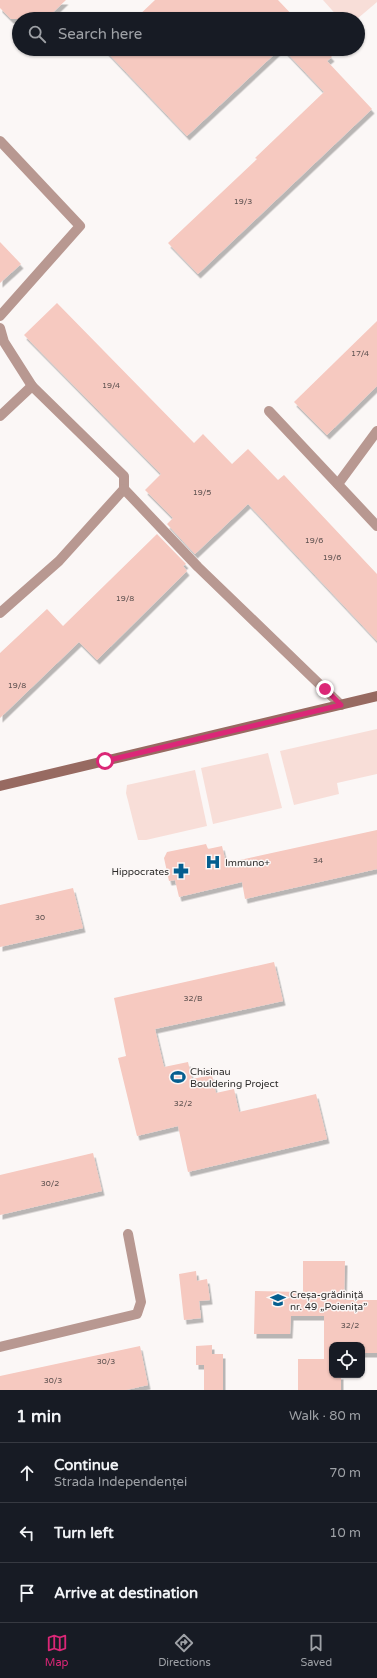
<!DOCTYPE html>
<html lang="en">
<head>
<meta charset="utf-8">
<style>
  :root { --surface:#171b24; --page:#20242c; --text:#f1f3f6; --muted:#9ea1a6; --line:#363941; --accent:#db2777 }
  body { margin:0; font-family:"Varela Round",sans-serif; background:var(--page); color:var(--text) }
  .controls { position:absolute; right:12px; bottom:12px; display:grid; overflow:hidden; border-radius:8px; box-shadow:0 1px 3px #0004 }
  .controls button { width:36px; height:36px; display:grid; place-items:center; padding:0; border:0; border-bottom:1px solid var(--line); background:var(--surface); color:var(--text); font:20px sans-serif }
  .stop { position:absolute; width:12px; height:12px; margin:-9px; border:3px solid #db2777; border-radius:50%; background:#fff }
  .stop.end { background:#db2777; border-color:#fff; box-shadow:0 1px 4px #0008 }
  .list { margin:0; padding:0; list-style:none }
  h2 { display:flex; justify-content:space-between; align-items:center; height:52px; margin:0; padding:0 16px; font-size:17px }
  h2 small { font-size:13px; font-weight:400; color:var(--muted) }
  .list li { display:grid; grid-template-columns:26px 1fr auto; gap:12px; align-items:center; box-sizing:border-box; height:60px; padding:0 16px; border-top:1px solid var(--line) }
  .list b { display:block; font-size:15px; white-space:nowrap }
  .list p { margin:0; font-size:13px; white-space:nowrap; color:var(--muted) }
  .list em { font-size:13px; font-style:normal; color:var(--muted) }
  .icon { flex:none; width:22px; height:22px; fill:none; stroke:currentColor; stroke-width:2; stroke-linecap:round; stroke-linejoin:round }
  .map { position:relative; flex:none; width:377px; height:1390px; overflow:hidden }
  .search { position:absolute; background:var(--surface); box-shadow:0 1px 3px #0004; left:12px; right:12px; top:12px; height:44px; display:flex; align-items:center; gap:10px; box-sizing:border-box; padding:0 14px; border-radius:22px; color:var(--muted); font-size:15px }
  .sheet { height:232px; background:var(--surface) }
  nav { display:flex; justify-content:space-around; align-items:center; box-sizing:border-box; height:56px; border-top:1px solid var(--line); background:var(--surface); font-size:11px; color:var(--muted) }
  nav a { display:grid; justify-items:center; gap:2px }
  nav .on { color:var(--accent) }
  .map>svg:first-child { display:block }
  .green { fill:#f8ded8 }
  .building { fill:#f6c9c0; filter:url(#shadow) }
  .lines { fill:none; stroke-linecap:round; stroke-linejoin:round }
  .lane { stroke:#b89891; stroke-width:10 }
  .secondary { stroke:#976a61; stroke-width:10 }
  .route { stroke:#db2777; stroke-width:5 }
  .labels { text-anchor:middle; stroke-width:3; stroke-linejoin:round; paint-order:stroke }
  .number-label { font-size:8px; fill:#5e5250 }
  .poi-label { font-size:10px; fill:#2c2b2a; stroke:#fbf7f6; text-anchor:start }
</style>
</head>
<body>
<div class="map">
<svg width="377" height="1390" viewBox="0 0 377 1390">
  <defs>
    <filter id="shadow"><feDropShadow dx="2.5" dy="4.5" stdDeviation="0" flood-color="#0004"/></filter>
  </defs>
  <rect width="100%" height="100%" fill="#fbf7f6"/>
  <g class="green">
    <polygon points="323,0 377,0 377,2 357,19 340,19"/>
    <polygon points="377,729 377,774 337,783 339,794 294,805 280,751"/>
    <polygon points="268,753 282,808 213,824 201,768"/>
    <polygon points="195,770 207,826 146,840 138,840 126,793 127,785"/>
  </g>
  <g class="building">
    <polygon points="0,0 66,0 46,19 11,19 0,8"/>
    <polygon points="155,0 278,0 296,19 135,19"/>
    <polygon points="104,49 280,49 187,136"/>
    <polygon points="283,49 324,49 332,57 327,61 372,109 198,274 168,243 257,159 255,158 324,92"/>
    <polygon points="0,242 21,264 0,283"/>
    <polygon points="57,303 194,443 203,434 232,464 248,449 278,480 284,475 377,574 377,641 248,504 195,554 167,524 173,518 145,490 161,474 24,335"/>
    <polygon points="377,321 377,386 327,435 294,402"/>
    <polygon points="157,534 186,564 183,566 187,571 97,660 79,642 0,718 0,653 47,609 63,626"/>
    <polygon points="377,830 377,869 245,899 242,882 179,897 175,880 169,881 164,858 167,852 206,844 208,849 222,846 226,863"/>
    <polygon points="73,888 83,928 0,947 0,905"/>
    <polygon points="274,962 283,1001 155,1029 164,1067 188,1062 192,1079 212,1075 216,1093 234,1089 239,1112 316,1094 327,1139 188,1172 178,1126 137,1136 118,1058 126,1056 114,998"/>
    <polygon points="93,1153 102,1191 0,1215 0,1175"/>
    <polygon points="303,1261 345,1261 344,1300 377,1300 377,1353 362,1353 362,1345 332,1345 332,1375 341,1375 341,1390 298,1390 298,1359 324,1359 324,1316 291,1316 290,1334 254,1334 255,1291 303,1292"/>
    <polygon points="196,1271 197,1281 207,1279 210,1300 199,1301 201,1318 184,1320 179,1274"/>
    <polygon points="212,1345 212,1354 223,1354 223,1390 204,1390 204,1365 196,1365 196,1346"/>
    <polygon points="140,1346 148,1385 126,1390 0,1390 0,1376"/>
  </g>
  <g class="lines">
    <g class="lane">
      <polyline points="0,141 80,226 0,316"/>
      <polyline points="0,328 4,342 32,386 124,476 124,489 59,561 0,613"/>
      <polyline points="269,411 377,526"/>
      <polyline points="0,416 32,386"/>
      <polyline points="338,484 377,431"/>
      <polyline points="124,489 198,567 341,705"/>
      <polyline points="0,1347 137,1314 141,1302 128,1234"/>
    </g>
    <polyline class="secondary" points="0,786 377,696"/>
  </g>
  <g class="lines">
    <polyline class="route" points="105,761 341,705 325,689"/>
  </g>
  <defs>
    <g id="hospital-bare" transform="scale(1.2)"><path d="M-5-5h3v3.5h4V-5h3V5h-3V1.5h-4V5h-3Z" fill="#055e8f" stroke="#fbf7f6" stroke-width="2.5" paint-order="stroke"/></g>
    <g id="pharmacy-bare" transform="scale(1.2)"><path d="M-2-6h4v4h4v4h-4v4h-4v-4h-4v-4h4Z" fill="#055e8f" stroke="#fbf7f6" stroke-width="2.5" paint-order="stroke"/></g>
    <g id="stadium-bare" transform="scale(1.2)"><path d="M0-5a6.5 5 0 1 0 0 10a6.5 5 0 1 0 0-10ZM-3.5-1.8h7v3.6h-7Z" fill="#055e8f" stroke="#fbf7f6" stroke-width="2.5" paint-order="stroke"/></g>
    <g id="school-bare" transform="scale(1.2)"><path d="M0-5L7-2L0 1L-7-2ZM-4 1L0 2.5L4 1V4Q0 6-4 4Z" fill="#055e8f" stroke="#fbf7f6" stroke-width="2.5" paint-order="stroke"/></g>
  </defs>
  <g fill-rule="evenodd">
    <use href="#hospital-bare" x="213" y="862"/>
    <use href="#pharmacy-bare" x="181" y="871"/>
    <use href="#stadium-bare" x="178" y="1077"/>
    <use href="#school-bare" x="278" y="1300"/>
  </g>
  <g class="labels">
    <g class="number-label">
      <text x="243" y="204">19/3</text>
      <text x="360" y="356">17/4</text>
      <text x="111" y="388">19/4</text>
      <text x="202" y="495">19/5</text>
      <text x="314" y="543">19/6</text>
      <text x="332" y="560">19/6</text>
      <text x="125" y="601">19/8</text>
      <text x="17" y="688">19/8</text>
      <text x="318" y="863">34</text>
      <text x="40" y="920">30</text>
      <text x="193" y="1001">32/B</text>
      <text x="183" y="1106">32/2</text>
      <text x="50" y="1186">30/2</text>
      <text x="350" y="1328">32/2</text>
      <text x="106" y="1364">30/3</text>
      <text x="53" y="1383">30/3</text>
    </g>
    <g class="poi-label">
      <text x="225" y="866">Immuno+</text>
      <text x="169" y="875" text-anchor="end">Hippocrates</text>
      <text x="190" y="1075">Chisinau<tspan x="190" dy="12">Bouldering Project</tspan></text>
      <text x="290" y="1298">Creșa-grădiniță<tspan x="290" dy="12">nr. 49 „Poienița”</tspan></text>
    </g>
  </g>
</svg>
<div class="controls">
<button><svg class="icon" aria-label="locate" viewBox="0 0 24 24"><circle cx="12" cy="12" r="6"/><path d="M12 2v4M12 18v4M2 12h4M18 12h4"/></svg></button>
</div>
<div class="stop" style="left:105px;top:761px"></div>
<div class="stop end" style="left:325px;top:689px"></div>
<div class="search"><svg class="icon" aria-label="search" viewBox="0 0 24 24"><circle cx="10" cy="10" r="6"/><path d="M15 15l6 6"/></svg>Search here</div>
</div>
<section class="sheet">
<h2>1 min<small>Walk · 80 m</small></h2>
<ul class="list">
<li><svg class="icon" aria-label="ahead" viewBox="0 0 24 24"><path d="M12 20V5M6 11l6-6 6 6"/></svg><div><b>Continue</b><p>Strada Independenței</p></div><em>70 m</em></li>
<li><svg class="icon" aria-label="left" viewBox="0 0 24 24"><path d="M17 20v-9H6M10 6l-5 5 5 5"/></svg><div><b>Turn left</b></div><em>10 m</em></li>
<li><svg class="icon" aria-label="arrive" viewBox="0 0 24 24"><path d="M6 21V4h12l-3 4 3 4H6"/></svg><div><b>Arrive at destination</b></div></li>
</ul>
</section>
<nav>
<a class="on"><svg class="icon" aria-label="map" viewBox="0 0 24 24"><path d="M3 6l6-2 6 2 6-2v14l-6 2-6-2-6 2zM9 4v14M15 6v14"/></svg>Map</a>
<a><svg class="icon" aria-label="directions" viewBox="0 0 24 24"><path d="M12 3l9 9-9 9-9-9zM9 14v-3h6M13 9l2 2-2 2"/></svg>Directions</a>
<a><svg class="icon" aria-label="saved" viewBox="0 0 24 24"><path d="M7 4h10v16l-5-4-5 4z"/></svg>Saved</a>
</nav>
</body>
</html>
